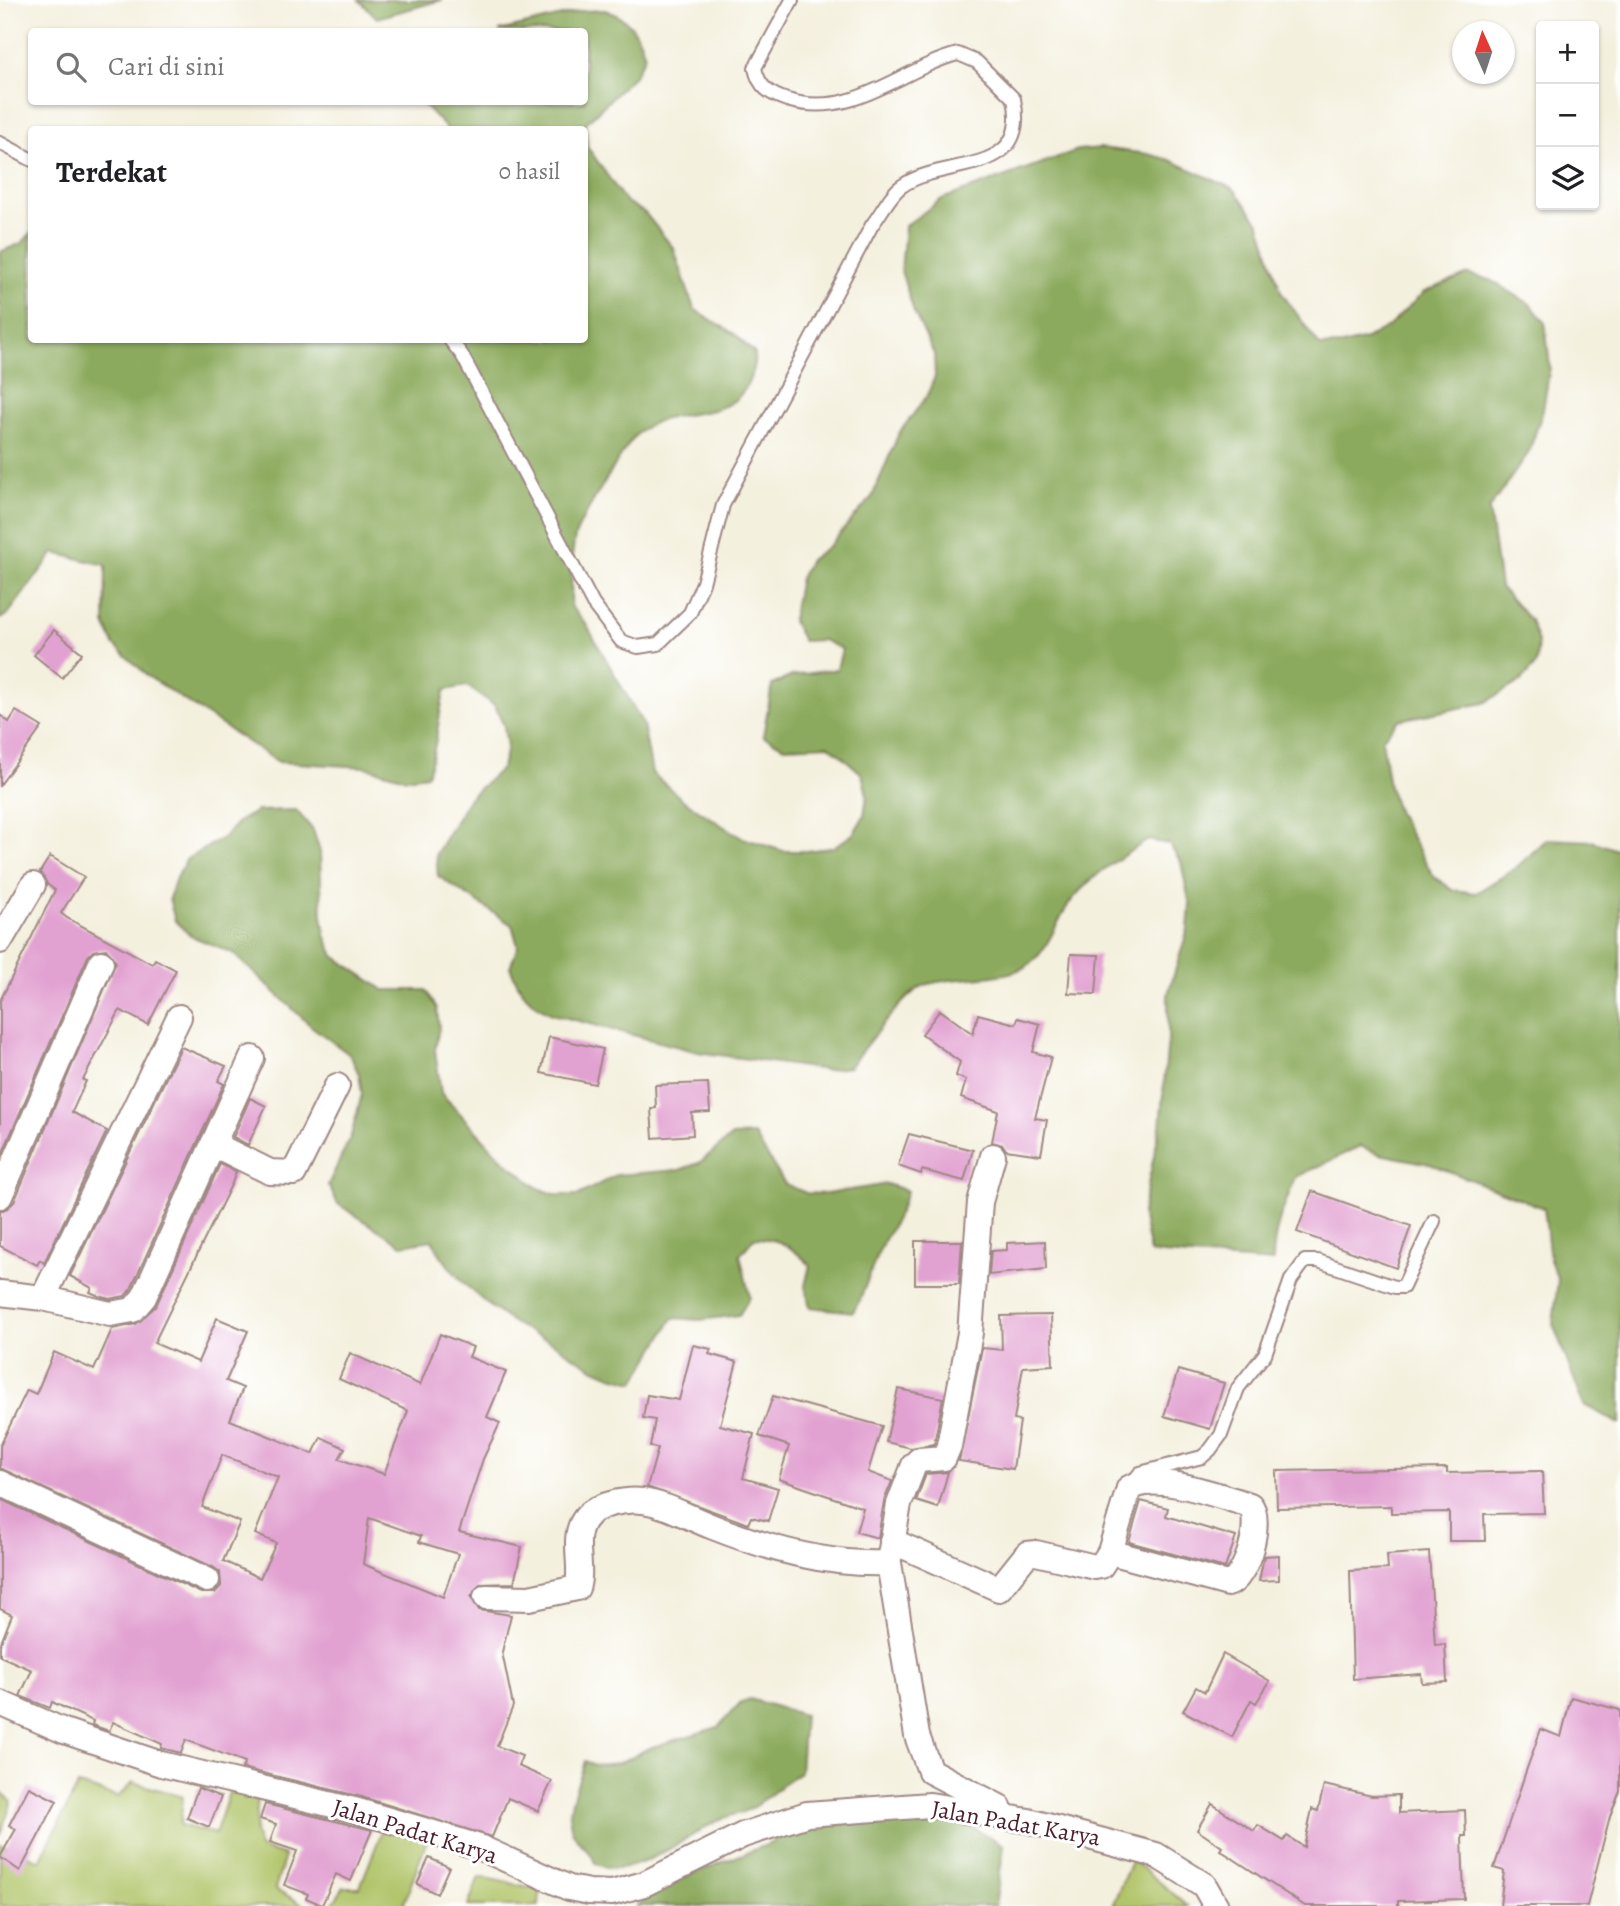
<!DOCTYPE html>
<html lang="id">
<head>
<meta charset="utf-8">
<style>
  :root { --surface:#fff; --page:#f6f6f6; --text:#202124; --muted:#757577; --line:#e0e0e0 }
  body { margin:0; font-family:Alegreya,serif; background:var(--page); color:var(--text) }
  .controls { position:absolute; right:21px; top:21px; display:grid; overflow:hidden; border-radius:7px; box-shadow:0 2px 5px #0004 }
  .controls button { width:63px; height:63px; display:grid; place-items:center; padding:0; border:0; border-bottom:2px solid var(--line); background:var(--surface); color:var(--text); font:35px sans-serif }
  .compass { position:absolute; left:1452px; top:21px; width:63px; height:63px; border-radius:50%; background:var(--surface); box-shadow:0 2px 5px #0004; rotate:357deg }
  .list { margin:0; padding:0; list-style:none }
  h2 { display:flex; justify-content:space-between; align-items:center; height:91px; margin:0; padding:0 28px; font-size:30px }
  h2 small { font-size:23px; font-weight:400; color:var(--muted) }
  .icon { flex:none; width:38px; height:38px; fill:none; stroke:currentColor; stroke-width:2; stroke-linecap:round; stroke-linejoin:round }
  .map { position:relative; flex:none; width:1620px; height:1906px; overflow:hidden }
  .search { position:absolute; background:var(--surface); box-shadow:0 2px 5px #0004; left:28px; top:28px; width:560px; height:77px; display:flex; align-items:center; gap:18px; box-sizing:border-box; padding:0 24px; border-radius:7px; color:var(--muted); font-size:26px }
  .panel { position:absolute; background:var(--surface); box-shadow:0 2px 5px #0004; left:28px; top:126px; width:560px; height:217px; border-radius:7px }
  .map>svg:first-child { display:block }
  .green { fill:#b0c469; stroke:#7d724a; stroke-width:2 }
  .forest { fill:#8caa5d; stroke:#6b6444; stroke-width:2 }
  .building { fill:#e2a2d1; fill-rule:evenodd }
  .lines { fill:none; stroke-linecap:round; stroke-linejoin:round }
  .service-casing { stroke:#9f8884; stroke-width:16 }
  .minor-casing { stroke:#9f8884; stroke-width:28 }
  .service { stroke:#fff; stroke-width:12 }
  .minor { stroke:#fff; stroke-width:24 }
  .labels { text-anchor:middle; stroke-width:6; stroke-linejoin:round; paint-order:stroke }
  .street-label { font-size:24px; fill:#4a1f2b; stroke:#fff }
</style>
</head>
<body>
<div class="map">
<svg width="1620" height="1906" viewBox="0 0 1620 1906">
  <rect width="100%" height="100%" fill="#fff"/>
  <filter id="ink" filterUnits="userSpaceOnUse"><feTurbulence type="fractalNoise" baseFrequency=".0143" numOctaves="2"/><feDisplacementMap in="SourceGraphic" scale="14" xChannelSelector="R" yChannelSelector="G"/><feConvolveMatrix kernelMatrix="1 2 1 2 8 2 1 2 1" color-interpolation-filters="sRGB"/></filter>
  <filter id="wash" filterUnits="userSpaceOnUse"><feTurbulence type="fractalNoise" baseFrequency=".00686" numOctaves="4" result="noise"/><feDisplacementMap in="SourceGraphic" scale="28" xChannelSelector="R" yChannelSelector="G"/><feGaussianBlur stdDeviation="1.57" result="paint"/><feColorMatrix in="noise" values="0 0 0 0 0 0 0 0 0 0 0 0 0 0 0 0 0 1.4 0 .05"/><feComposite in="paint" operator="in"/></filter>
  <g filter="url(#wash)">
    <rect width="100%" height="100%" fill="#f4f0de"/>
    <g class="green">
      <polygon points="133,1782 183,1797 180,1825 215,1834 231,1787 258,1796 255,1833 260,1848 285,1856 275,1889 306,1906 0,1906 0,1844 40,1861 78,1785 118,1797"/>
      <polygon points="0,1791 12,1801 0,1835"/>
      <polygon points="384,1826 428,1837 403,1906 331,1906 344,1887 360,1887"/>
      <polygon points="1132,1859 1188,1906 1112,1906"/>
      <polygon points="479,1877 540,1889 539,1906 468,1906"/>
    </g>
    <g class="forest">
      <polygon points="359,0 442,0 377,18"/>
      <path d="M605,10C630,19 638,31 645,56L635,75L585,124L587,146L625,201L645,213L674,249L694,309L736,335L755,354C749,438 672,396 635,436C625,447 577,525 575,537C570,559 572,584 571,607L586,624L643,724L652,773L683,800L740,837L783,851H807L834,847L853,834L864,816L867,795L862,774L829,745L785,747L763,736L772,685L792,676L837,669L842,649L823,640L803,641L792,620L800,578L810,560L830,545L872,497L899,433L927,396L935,376L934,354L914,312L901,271L905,226L942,199L1078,150L1101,148L1148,154L1170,160L1234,189L1260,224L1281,292L1320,346L1342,345L1366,339L1388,327L1424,292L1468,274L1490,280L1530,304L1545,322L1550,367L1543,410L1529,452L1489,509L1500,587L1530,620L1538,642L1536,664L1521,681L1484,703L1399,720L1382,739L1389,787L1398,813L1434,877L1454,890L1476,893L1516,868L1547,839L1592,841L1620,851V1424L1584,1405L1553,1324L1558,1280L1550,1260L1544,1208L1430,1164L1379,1154L1360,1146L1296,1177C1284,1206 1273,1230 1273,1262L1150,1253L1142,1213L1160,1127L1168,1039V994L1188,929L1190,905L1181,862L1169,844L1148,840C1119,859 1090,875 1069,904C1056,922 1050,946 1032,962C1009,983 957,974 925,985C905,992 864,1049 849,1067L826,1070L698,1052L552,1014C528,1003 520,991 510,967L518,946L512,925L438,876L436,854L469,798L502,768L507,747L504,726L495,706L467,686L445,690C437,718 438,747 427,775L406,778L365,767L278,762L149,677L114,645L105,624L106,565L54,553L8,614L0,619V252L22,243L31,233L32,340H584V130L447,129L421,102H584V32L499,31L582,11Z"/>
      <path d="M296,810L313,830L320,852L322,915L325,935L334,956L384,990H426L437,1008L439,1028L435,1050L441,1093L500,1157L538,1188L557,1195H579L616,1175L679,1170L699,1163L732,1136L754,1135L785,1184L806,1193L826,1194L887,1184L907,1191C901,1214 889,1230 879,1251C870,1272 865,1292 853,1312L810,1307L805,1286L810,1265C792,1247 780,1238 754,1238L740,1255L750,1297L739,1315L700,1320L673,1318L635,1382C598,1375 583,1362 553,1343C541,1336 527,1331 515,1324C483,1303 449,1274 432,1240L402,1245L338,1204L328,1185L351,1136L362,1094L359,1074L350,1055L311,1026L233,953L191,936L175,921L169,898L176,878L187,859L224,837L239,821L257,811Z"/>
      <path d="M750,1699L804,1715L800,1772C784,1783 768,1798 752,1808C742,1814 728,1815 717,1821C685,1837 631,1883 595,1863C591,1850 582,1847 575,1836C561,1815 579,1783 585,1761L595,1765L619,1763L649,1748L718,1727L741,1702Z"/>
      <path d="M907,1821L963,1822L1004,1845L995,1906H637L666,1884L769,1844C805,1817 864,1824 907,1821Z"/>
    </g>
    <g id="blocks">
      <g class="building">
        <polygon points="54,630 82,653 62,678 34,655"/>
        <polygon points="16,711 42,727 0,785 0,715 9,722"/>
        <polygon points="50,856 84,877 61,913 67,918 152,964 155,959 176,970 148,1025 120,1010 83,1080 86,1081 72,1112 107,1131 44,1263 40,1260 37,1265 0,1246 0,1211 8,1208 14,1202 116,962 106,949 93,951 88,956 0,1159 0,1001 55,890 48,885 40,872"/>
        <polygon points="1071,954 1099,955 1096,994 1068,993"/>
        <polygon points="940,1010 973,1034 978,1014 1016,1024 1018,1018 1040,1024 1033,1052 1051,1057 1035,1118 1047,1120 1041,1155 1006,1150 1003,1145 992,1142 998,1111 961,1098 966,1080 956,1076 960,1062 922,1034"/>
        <polygon points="549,1037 603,1049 595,1084 541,1073"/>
        <polygon points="181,1047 226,1066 218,1081 224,1084 131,1289 125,1296 110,1299 99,1296 90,1292 92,1288 70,1276"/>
        <polygon points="708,1083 710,1112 692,1113 693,1135 653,1138 651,1109 656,1108 655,1085"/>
        <polygon points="250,1098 266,1106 248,1145 233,1137"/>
        <polygon points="909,1134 973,1150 964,1181 922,1170 921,1174 898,1166"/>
        <path d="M220,1164L236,1172L232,1183L154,1343L198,1362L217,1318L248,1331L226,1381L243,1388L230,1420L313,1454L321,1437L345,1448L339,1459L384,1474L408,1411L339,1379L350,1353L420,1385L440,1334L473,1347L469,1357L506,1372L487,1417L500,1423L483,1459L459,1532L522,1547L514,1583L480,1584L471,1597L479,1610L511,1615L502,1652L513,1706L497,1746L522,1756L518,1766L552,1781L538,1811L508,1798L492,1837L362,1797L242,1768L245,1762L186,1740L181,1753L161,1748L162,1744L113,1722L109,1731L92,1725L93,1721L52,1702L50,1708L20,1696L32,1670L0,1656V1645L12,1615L0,1609V1499L201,1593H215L221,1586L220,1572L213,1567L0,1468V1446L27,1390L36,1394L54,1352L94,1370L112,1329L136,1324L156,1306ZM222,1455L278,1477L255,1534L276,1543L260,1578L223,1561L240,1522L202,1507ZM369,1518L421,1536L419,1542L458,1554L443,1597L363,1564Z"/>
        <polygon points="1312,1191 1411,1226 1396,1268 1297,1232"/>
        <polygon points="915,1241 962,1241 959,1284 915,1284"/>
        <polygon points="1045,1241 1046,1269 989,1275 991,1251 1007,1250 1007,1243"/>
        <polygon points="1051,1315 1053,1365 1023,1367 1014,1420 1020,1421 1013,1469 959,1461 982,1348 1002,1350 1001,1316"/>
        <polygon points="693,1345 711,1349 709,1354 737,1362 720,1425 754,1434 743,1478 778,1488 768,1521 751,1517 748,1524 647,1487 658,1448 650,1447 655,1420 643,1418 647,1395 679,1400"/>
        <polygon points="1178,1370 1224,1383 1210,1429 1164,1416"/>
        <polygon points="898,1389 943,1398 934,1444 911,1448 886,1442"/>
        <polygon points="773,1396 882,1426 868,1472 892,1481 884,1501 878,1538 856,1532 863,1508 779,1479 789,1446 759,1436"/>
        <polygon points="1447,1468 1447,1473 1542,1471 1544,1513 1484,1514 1485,1541 1449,1541 1449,1512 1391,1513 1391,1506 1277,1508 1276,1471"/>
        <polygon points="948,1472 938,1508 916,1501 926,1474"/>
        <polygon points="1141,1501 1168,1508 1166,1516 1236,1537 1225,1568 1129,1542"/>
        <polygon points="1429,1552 1435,1645 1445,1644 1447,1682 1422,1683 1421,1674 1353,1679 1350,1571 1388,1569 1387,1555"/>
        <polygon points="1279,1555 1279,1580 1259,1581 1264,1556"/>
        <polygon points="1223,1654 1270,1681 1256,1703 1251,1700 1232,1737 1183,1711 1196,1687 1205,1692"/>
        <polygon points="1571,1697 1620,1710 1620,1791 1610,1816 1587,1906 1500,1906 1504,1871 1494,1868 1525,1774 1541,1729 1561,1737"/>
        <polygon points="1324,1785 1372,1796 1399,1795 1399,1813 1465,1810 1466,1836 1462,1836 1464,1899 1398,1901 1398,1906 1305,1906 1220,1850 1222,1847 1197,1830 1212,1804 1254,1831 1258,1825 1284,1841 1287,1836 1304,1847 1312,1809 1318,1811"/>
        <polygon points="29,1787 57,1801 20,1871 0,1857 16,1829 9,1825"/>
        <polygon points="198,1788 221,1797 209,1827 187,1818"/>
        <polygon points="265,1804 372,1830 351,1881 336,1874 322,1905 306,1898 308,1894 284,1885 297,1851 270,1842 276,1824 260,1819"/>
        <polygon points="429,1858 449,1867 437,1894 417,1884"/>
      </g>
    </g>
  </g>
  <g filter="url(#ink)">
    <use href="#blocks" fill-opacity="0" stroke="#9f8884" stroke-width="2"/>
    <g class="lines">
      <g class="service-casing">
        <g id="service">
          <polyline points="0,143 32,160"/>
          <path d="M450,340L462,355L593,604L621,641L638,647L658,644L690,613L703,583L723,505L872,225C881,214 890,194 902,186C944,156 1031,179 1014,99L977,62L958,54C900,69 854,120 787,100C769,94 759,87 755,68L792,0"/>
          <polyline points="1135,1479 1140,1473 1202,1457 1210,1450 1221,1435 1238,1388 1265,1354 1291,1280 1305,1261 1318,1261 1395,1287 1403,1287 1434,1221"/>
        </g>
      </g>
      <g class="minor-casing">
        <g id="minor">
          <polyline points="0,941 33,885"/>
          <polyline points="213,1144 270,1172 294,1173 337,1086"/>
          <polyline points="0,1196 101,963"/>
          <polyline points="0,1293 43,1298 110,1314 133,1310 144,1297 252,1058"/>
          <polyline points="43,1298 179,1017"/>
          <polyline points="0,1483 207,1580"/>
          <path d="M892,1541L999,1589L1027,1554L1036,1553L1095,1567L1101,1566L1110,1552L1129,1488C1158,1472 1218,1496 1250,1505C1263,1518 1247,1579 1228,1584L1110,1552"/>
          <polyline points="890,1555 899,1504 914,1465 919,1460 944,1458 949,1446 970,1333 980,1202 993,1156"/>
          <path d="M486,1597L529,1598L577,1588C584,1568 571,1539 584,1520C594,1504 627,1499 643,1501C669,1505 689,1518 713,1527C769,1549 829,1566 889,1563L917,1736L930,1771L999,1807"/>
          <polyline points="0,1703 64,1731 161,1764 358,1811 427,1831 479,1847 569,1888 589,1892 612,1893 644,1884 743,1835 807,1814 930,1805 1029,1821 1156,1855 1204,1885 1216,1906"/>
        </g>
      </g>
      <use href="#service" class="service"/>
      <use href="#minor" class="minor"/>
    </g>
  </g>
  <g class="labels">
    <g class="street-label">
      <text transform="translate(1016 1823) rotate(10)" y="8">Jalan Padat Karya</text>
      <text transform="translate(415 1831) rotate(17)" y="8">Jalan Padat Karya</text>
    </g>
  </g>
</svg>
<div class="controls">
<button>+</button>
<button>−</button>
<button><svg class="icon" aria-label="layers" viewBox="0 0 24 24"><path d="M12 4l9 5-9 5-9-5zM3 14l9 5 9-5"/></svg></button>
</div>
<svg class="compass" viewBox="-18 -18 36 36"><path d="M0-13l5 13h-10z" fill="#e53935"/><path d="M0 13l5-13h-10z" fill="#757577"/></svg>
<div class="search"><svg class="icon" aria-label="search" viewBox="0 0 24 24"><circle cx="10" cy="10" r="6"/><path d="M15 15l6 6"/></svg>Cari di sini</div>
<section class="panel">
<h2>Terdekat<small>0 hasil</small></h2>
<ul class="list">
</ul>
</section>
</div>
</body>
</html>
